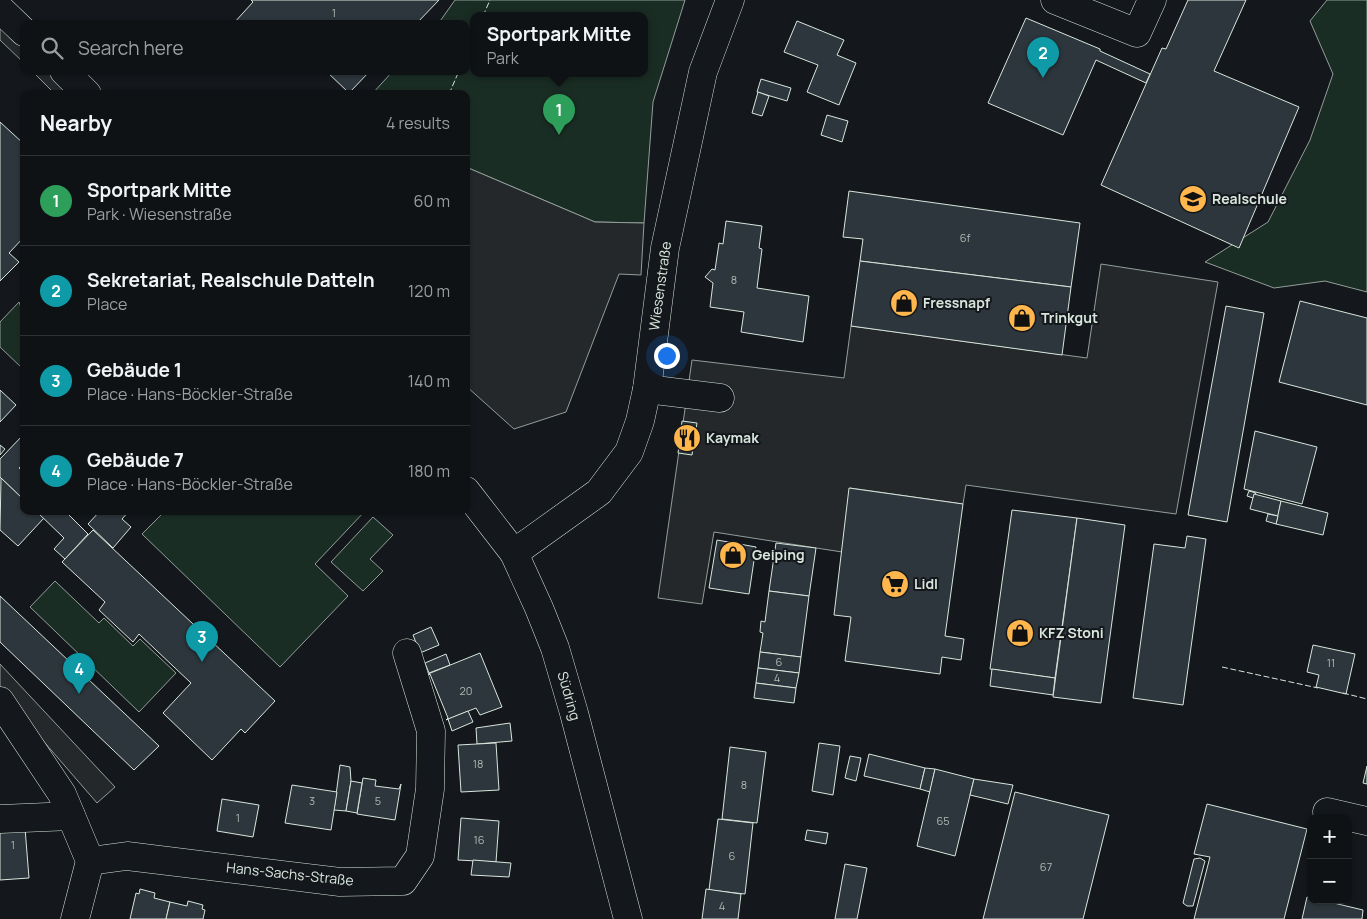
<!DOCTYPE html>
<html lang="en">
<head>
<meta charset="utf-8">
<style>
  :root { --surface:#0f1215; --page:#1d2022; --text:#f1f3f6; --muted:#9b9ea0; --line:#2f3234; --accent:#7c3aed }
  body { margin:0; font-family:Manrope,sans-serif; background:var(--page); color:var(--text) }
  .controls { position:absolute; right:15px; bottom:15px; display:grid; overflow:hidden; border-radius:10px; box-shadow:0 1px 4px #0004 }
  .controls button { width:45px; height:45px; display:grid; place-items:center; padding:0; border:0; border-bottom:1px solid var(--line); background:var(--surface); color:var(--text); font:25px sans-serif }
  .you { position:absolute; left:666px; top:355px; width:18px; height:18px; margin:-12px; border:4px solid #fff; border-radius:50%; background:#1a73e8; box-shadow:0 0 0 8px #1a73e833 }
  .badge { display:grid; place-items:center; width:32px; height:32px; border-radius:50%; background:var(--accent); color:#fff; font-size:16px; font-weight:700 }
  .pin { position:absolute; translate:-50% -41px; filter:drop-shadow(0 1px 2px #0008) }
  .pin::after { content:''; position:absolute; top:26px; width:18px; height:15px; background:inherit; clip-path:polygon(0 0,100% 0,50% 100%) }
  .popup { position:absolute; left:470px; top:12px; width:178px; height:65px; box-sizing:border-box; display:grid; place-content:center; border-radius:10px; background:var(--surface); filter:drop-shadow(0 1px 4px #0005); font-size:16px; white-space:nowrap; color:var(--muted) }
  .popup b { font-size:19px; color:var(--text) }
  .popup::after { content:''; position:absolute; left:50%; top:100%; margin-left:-10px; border:10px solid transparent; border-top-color:var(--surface) }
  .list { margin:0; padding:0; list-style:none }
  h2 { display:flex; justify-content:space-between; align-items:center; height:65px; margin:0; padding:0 20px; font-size:21px }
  h2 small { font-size:16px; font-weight:400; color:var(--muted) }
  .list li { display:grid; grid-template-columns:32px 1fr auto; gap:15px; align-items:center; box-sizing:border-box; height:90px; padding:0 20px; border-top:1px solid var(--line) }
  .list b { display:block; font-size:19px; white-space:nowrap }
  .list p { margin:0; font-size:16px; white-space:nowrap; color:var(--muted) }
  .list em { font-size:16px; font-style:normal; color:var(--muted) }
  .icon { flex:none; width:28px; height:28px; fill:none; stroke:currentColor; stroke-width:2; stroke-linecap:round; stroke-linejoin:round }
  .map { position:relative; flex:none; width:1367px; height:919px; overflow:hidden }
  .search { position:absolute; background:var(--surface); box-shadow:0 1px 4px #0004; left:20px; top:20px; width:450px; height:55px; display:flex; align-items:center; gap:12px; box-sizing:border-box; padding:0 18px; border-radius:10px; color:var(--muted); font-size:19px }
  .panel { position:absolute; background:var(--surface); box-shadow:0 1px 4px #0004; left:20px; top:90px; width:450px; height:425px; border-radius:10px }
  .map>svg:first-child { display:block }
  .green { fill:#1a2d24; stroke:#939e99; fill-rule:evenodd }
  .parking { fill:#24282b; stroke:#939e99 }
  .building { fill:#2c363c; stroke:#d8e6dc }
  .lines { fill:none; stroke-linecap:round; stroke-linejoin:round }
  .minor-casing { stroke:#d8e6dc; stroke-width:29 }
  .major-casing { stroke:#d8e6dc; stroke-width:29 }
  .minor { stroke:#14181c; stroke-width:28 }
  .major { stroke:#14181c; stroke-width:28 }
  .fence { stroke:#d8e6dc; stroke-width:1; stroke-dasharray:6 2.5; stroke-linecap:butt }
  .labels { text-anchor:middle; stroke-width:4; stroke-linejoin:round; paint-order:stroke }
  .number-label { font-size:11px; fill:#adbab4 }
  .poi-label { font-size:14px; font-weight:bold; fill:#d8e6dc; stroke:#14181c; text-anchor:start }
  .street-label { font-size:14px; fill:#d8e6dc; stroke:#14181c }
</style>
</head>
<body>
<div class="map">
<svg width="1367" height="919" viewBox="0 0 1367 919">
  <rect width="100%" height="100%" fill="#14181c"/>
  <g class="green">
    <path d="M455,0H685L653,102L644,223L595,222L466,167V94H372L393,71H466V24H438ZM474,16H644V74H474Z"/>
    <polygon points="1327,0 1367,0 1367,292 1325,281 1274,288 1205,262 1268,222 1310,140 1333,74 1310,21"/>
    <polygon points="19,302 24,316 24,370 0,347 0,322"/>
    <polygon points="165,511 365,511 315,564 348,596 280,667 142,534"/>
    <polygon points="373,517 393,535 370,559 383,571 363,591 331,562"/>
    <polygon points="55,581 99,623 104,618 133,646 140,639 176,673 139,712 30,607"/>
  </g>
  <g class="parking">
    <polygon points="0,25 24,48 24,63 0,40"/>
    <polygon points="32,71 47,71 69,94 55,94"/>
    <polygon points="466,167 595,222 644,223 641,275 619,274 566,412 514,429 466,386"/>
    <polygon points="1101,264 1218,282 1176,514 966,485 963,504 850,488 842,552 714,532 702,604 658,598 692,360 844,378 851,326 1087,358"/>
    <polygon points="0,664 115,787 97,803 0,691"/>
  </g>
  <g class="building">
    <polygon points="251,0 439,0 416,24 233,24 253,2"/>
    <polygon points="1188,0 1246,0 1214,71 1299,107 1239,248 1101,185 1162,48 1166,49"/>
    <polygon points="1026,18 1100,49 1100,51 1150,74 1146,83 1096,60 1063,135 988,103"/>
    <polygon points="797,21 844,40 837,55 856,63 839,105 807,92 818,65 784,52"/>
    <polygon points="326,71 370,71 349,93"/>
    <polygon points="761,79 791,88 787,101 757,92"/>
    <polygon points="758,92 769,96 762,116 752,113"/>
    <polygon points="827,115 848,121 842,142 821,135"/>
    <polygon points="0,122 24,144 24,237 9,253 19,262 0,281"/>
    <polygon points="849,191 1080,223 1071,287 860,261 863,239 843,237"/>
    <polygon points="726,221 762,226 759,248 762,249 757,288 809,296 803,342 741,332 744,312 710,307 713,283 705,277 712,269 715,270 719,243 723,244"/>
    <polygon points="860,261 1071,287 1062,355 851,326"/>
    <polygon points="1300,301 1367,318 1367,405 1279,382"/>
    <polygon points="1226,306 1264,313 1227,522 1188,515"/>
    <polygon points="0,390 16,405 0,422"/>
    <polygon points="682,421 697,423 692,455 678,453"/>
    <polygon points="1255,431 1317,447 1302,504 1244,489"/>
    <polygon points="24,434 24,463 19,468 24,472 24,500 0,477 0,459"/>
    <polygon points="0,445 5,449 0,455"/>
    <polygon points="1,478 24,500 24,511 36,511 44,518 18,546 0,530"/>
    <polygon points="849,488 963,504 945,636 964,639 961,660 942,657 940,674 845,661 851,617 834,615"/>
    <polygon points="1249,491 1256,493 1253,498 1247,496"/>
    <polygon points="1254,494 1281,501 1278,516 1250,509"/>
    <polygon points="1281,501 1328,513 1323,535 1276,524"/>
    <polygon points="1012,510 1077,518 1055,678 990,669"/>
    <polygon points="36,511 65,511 88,534 65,559 54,549 64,538"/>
    <polygon points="100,511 129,511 122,519 131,527 113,548 88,524"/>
    <polygon points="1268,514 1278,516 1276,524 1266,521"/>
    <polygon points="1077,518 1125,525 1101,703 1053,697"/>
    <polygon points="93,530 275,701 245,733 241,729 212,760 163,713 191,683 139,634 133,642 99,610 105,602 62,562"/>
    <polygon points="1187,536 1206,539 1183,705 1133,698 1154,544 1185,548"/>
    <polygon points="717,540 756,547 749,594 709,588"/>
    <polygon points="776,543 816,548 809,596 769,591"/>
    <polygon points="769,591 809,596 801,657 760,652 763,633 760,632 761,621 765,622"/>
    <polygon points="0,596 159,746 134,770 0,642"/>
    <polygon points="431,627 439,645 420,653 413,635"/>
    <polygon points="1313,645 1355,654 1346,694 1316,687 1319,675 1307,672"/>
    <polygon points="760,652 801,657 799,673 758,668"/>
    <polygon points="480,653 502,707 480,715 476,708 446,720 448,718 430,674 429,675 428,674"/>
    <polygon points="446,654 450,665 429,673 425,663"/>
    <polygon points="758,668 799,673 796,688 756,683"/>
    <polygon points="992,669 1055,678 1053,695 990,686"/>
    <polygon points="756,683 796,688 794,703 754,698"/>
    <polygon points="468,711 473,722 452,731 448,719"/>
    <polygon points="510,723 512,741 477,744 476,728"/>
    <polygon points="496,743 499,790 461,792 458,745"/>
    <polygon points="819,743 840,746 833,795 812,791"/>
    <polygon points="730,747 766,752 757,823 722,819"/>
    <polygon points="869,754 925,768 920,789 864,776"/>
    <polygon points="850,756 861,758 856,781 845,778"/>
    <polygon points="340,765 350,767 351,781 346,811 334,810"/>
    <polygon points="1367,766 1367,784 1363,783"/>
    <polygon points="925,768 935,769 930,792 920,789"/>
    <polygon points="935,769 974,779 955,856 917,846"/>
    <polygon points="363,778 376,780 375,786 399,789 401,784 395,820 357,814"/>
    <polygon points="974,779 1013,785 1008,804 970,795"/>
    <polygon points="351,781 362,783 357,813 346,811"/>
    <polygon points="292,785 337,792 331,830 285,823"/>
    <polygon points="1015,792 1109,815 1083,919 983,919"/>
    <polygon points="222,799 259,805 253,837 217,831"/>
    <polygon points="1207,804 1307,829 1284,919 1194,919 1210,857 1194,854"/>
    <polygon points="461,818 499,821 496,862 458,860"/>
    <polygon points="718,819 753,823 745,894 709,890"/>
    <polygon points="25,828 29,878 0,880 0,830"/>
    <polygon points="807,830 828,833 826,844 805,840"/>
    <polygon points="1200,858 1205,861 1193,906 1187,906 1183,903 1194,859"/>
    <polygon points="473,860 511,863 509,877 471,875"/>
    <polygon points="845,864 867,868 857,919 835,919"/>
    <polygon points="140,889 155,893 154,898 170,902 166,919 130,919 136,893 139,894"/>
    <polygon points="706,889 741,894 738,919 702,919"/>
    <polygon points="1307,897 1311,898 1311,900 1321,900 1363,910 1362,919 1302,919"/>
    <polygon points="188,901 203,905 202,909 205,910 203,919 166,919 170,902 187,906"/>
  </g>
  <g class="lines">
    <g class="minor-casing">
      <g id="minor">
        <polyline points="1055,0 1137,33 1152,0"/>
        <polyline points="647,389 720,398"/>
        <polyline points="514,553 599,492 629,452 640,421 647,389 665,248 703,72 730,0"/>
        <polyline points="0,701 62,794 90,861 75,919"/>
        <polyline points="1327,812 1367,821"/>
        <polyline points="0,819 71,816"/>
        <polyline points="90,861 127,856 340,882 403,881 420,856 430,789 431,731 407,653"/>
      </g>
    </g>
    <g class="major-casing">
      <g id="major">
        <polyline points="0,9 24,32"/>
        <polyline points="64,71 87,94"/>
        <polyline points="466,491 514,553 539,608 555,648 574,713 628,919"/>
      </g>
    </g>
    <use href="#minor" class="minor"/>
    <use href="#major" class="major"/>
    <g class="fence">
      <polyline points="483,16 490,0"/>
      <polyline points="466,55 474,37"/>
      <polyline points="449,94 459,71"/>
      <polyline points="1222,667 1318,688"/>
      <polyline points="1343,693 1367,699"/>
    </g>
  </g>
  <defs>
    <g id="school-disc" transform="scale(1.4375)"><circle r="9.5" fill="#ffb74d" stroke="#14181c"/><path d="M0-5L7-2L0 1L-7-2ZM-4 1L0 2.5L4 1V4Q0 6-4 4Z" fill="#111"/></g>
    <g id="shop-disc" transform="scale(1.4375)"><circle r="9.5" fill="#ffb74d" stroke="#14181c"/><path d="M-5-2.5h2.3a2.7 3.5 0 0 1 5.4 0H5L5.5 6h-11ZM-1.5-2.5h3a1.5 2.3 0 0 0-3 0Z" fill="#111"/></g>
    <g id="restaurant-disc" transform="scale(1.4375)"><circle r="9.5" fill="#ffb74d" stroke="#14181c"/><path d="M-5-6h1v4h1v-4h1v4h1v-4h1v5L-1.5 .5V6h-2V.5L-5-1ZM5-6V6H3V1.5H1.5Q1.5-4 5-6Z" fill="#111"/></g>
    <g id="supermarket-disc" transform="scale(1.4375)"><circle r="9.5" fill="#ffb74d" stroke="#14181c"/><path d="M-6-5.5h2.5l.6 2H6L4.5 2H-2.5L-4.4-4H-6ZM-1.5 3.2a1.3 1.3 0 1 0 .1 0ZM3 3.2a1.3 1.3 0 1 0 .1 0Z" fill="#111"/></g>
  </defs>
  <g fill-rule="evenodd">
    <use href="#school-disc" x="1193" y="199"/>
    <use href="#shop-disc" x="904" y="303"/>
    <use href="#shop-disc" x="1022" y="318"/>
    <use href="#restaurant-disc" x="687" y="438"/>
    <use href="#shop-disc" x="733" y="555"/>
    <use href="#supermarket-disc" x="895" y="584"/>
    <use href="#shop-disc" x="1020" y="633"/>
  </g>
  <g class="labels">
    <g class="number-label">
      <text x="334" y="17">1</text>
      <text x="965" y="242">6f</text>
      <text x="734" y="284">8</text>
      <text x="779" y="666">6</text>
      <text x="1331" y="667">11</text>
      <text x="777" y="682">4</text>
      <text x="466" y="695">20</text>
      <text x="478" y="768">18</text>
      <text x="744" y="789">8</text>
      <text x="312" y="805">3</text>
      <text x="378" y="805">5</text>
      <text x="238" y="822">1</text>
      <text x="943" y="825">65</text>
      <text x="479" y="844">16</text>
      <text x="13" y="849">1</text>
      <text x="732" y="860">6</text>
      <text x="1046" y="871">67</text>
      <text x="722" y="910">4</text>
    </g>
    <g class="poi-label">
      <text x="1212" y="204">Realschule</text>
      <text x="923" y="308">Fressnapf</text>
      <text x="1041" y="323">Trinkgut</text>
      <text x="706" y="443">Kaymak</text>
      <text x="752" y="560">Geiping</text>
      <text x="914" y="589">Lidl</text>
      <text x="1039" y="638">KFZ Stoni</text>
    </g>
    <g class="street-label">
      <text transform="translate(660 286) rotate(-82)" y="5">Wiesenstraße</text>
      <text transform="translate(569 696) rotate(74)" y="5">Südring</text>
      <text transform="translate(290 874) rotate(6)" y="5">Hans-Sachs-Straße</text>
    </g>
  </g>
</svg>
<div class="controls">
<button>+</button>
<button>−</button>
</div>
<div class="you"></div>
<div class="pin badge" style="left:559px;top:135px;background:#2e9e5b">1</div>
<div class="popup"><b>Sportpark Mitte</b>Park</div>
<div class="pin badge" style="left:1043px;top:78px;background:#0f9aa8">2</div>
<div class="pin badge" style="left:202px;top:662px;background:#0f9aa8">3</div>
<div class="pin badge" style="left:79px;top:694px;background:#0f9aa8">4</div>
<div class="search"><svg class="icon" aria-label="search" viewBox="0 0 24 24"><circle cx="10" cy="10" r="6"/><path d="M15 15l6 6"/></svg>Search here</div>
<section class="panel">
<h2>Nearby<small>4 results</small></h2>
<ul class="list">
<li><span class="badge" style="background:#2e9e5b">1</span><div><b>Sportpark Mitte</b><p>Park · Wiesenstraße</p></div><em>60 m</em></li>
<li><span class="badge" style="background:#0f9aa8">2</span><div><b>Sekretariat, Realschule Datteln</b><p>Place</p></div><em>120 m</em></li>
<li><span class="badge" style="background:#0f9aa8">3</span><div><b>Gebäude 1</b><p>Place · Hans-Böckler-Straße</p></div><em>140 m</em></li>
<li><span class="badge" style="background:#0f9aa8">4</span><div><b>Gebäude 7</b><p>Place · Hans-Böckler-Straße</p></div><em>180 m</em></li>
</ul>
</section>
</div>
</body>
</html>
